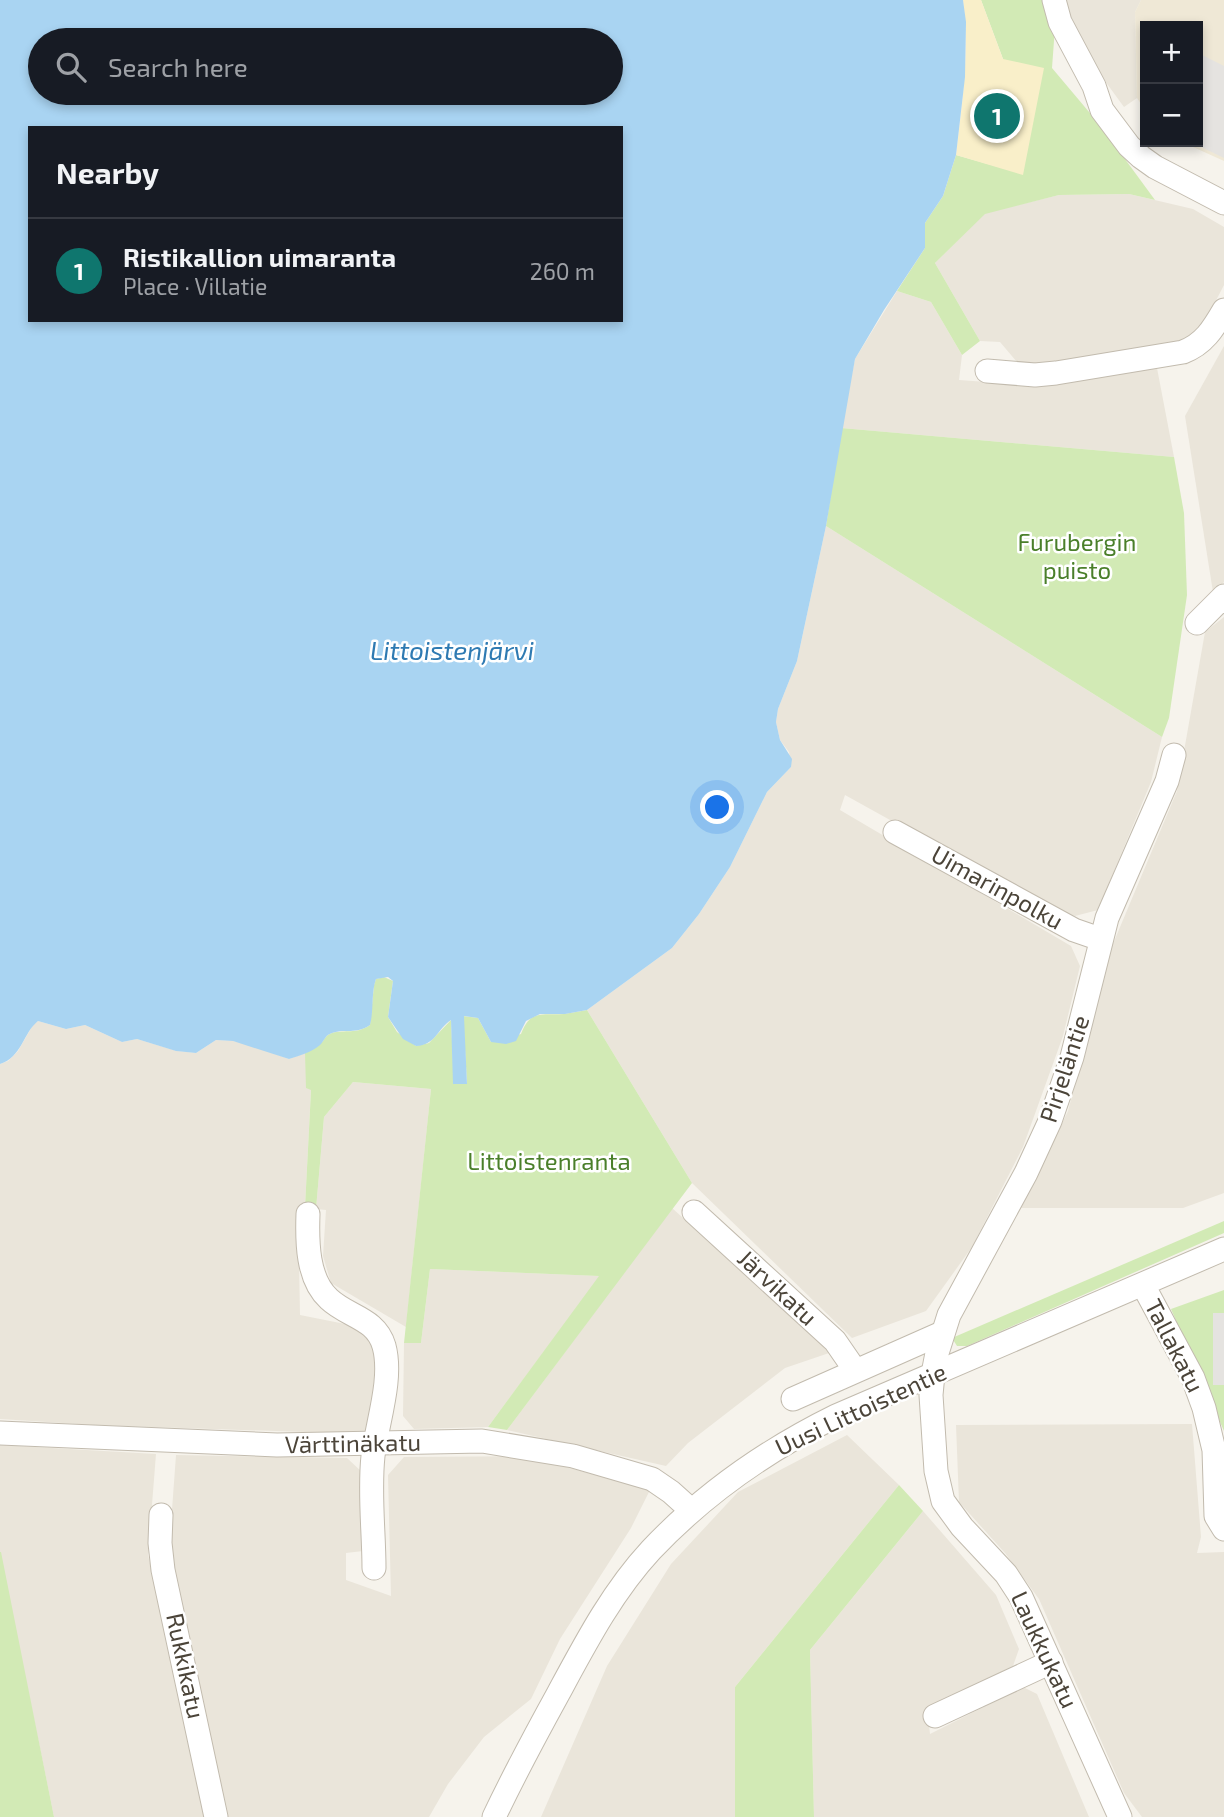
<!DOCTYPE html>
<html lang="en">
<head>
<meta charset="utf-8">
<style>
  :root { --surface:#171b24; --page:#20242c; --text:#f1f3f6; --muted:#9ea1a6; --line:#363941; --accent:#0f766e }
  body { margin:0; font-family:"Exo 2",sans-serif; background:var(--page); color:var(--text) }
  .controls { position:absolute; right:21px; top:21px; display:grid; overflow:hidden; border-radius:0px; box-shadow:0 4px 10px #0003 }
  .controls button { width:63px; height:63px; display:grid; place-items:center; padding:0; border:0; border-bottom:2px solid var(--line); background:var(--surface); color:var(--text); font:35px sans-serif }
  .you { position:absolute; left:718px; top:808px; width:24px; height:24px; margin:-18px; border:5px solid #fff; border-radius:50%; background:#1a73e8; box-shadow:0 0 0 10px #1a73e833 }
  .badge { display:grid; place-items:center; width:46px; height:46px; border-radius:50%; background:var(--accent); color:#fff; font-size:23px; font-weight:700 }
  .pin { position:absolute; translate:-50% -50%; border:4px solid #fff; box-shadow:0 2px 7px #0006 }
  .list { margin:0; padding:0; list-style:none }
  h2 { display:flex; justify-content:space-between; align-items:center; height:91px; margin:0; padding:0 28px; font-size:30px }
  h2 small { font-size:23px; font-weight:400; color:var(--muted) }
  .list li { display:grid; grid-template-columns:46px 1fr auto; gap:21px; align-items:center; box-sizing:border-box; height:105px; padding:0 28px; border-top:2px solid var(--line) }
  .list b { display:block; font-size:26px; white-space:nowrap }
  .list p { margin:0; font-size:23px; white-space:nowrap; color:var(--muted) }
  .list em { font-size:23px; font-style:normal; color:var(--muted) }
  .icon { flex:none; width:38px; height:38px; fill:none; stroke:currentColor; stroke-width:2; stroke-linecap:round; stroke-linejoin:round }
  .map { position:relative; flex:none; width:1224px; height:1817px; overflow:hidden }
  .search { position:absolute; background:var(--surface); box-shadow:0 4px 10px #0003; left:28px; top:28px; width:595px; height:77px; display:flex; align-items:center; gap:18px; box-sizing:border-box; padding:0 24px; border-radius:38px; color:var(--muted); font-size:26px }
  .panel { position:absolute; background:var(--surface); box-shadow:0 4px 10px #0003; left:28px; top:126px; width:595px; height:196px; border-radius:0px }
  .map>svg:first-child { display:block }
  .residential { fill:#eae5da }
  .education { fill:#efe8d6 }
  .green { fill:#d2eab5 }
  .sand { fill:#f9efc9 }
  .parking { fill:#e5e3e0 }
  .water { fill:#a9d4f2; fill-rule:evenodd }
  .lines { fill:none; stroke-linecap:round; stroke-linejoin:round }
  .minor-casing { stroke:#c2bbae; stroke-width:25 }
  .minor { stroke:#fff; stroke-width:23 }
  .labels { text-anchor:middle; stroke-width:5; stroke-linejoin:round; paint-order:stroke }
  .park-label { font-size:24px; fill:#4a7f2a; stroke:#fff }
  .street-label { font-size:24px; fill:#4b4439; stroke:#fff }
  .water-label { font-size:26px; font-style:italic; fill:#2e7ab2; stroke:#fff }
</style>
</head>
<body>
<div class="map">
<svg width="1224" height="1817" viewBox="0 0 1224 1817">
  <rect width="100%" height="100%" fill="#f6f3ec"/>
  <g class="residential">
    <polygon points="1057,0 1141,0 1135,12 1137,98 1124,107 1056,14"/>
    <polygon points="1129,194 1193,209 1224,227 1224,285 1196,339 1040,365 1017,362 1000,342 980,341 935,263 985,213 1059,195"/>
    <polygon points="897,291 931,302 962,355 959,380 1040,386 1157,368 1174,457 841,428 855,359"/>
    <polygon points="1224,346 1224,582 1213,592 1185,416"/>
    <polygon points="826,526 1162,737 1151,782 1098,910 1075,916 1045,906 845,795 840,810 1071,946 1080,966 1063,1036 1023,1147 972,1247 926,1311 852,1338 692,1183 587,1010 672,948 699,914 730,867 767,792 791,767 789,752 780,740 776,722 778,709 797,661"/>
    <polygon points="1224,617 1224,1193 1183,1208 1021,1208 1068,1111 1110,951 1177,791 1205,632"/>
    <polygon points="38,1021 66,1029 85,1025 122,1042 137,1039 177,1051 196,1053 216,1040 233,1041 254,1046 289,1059 305,1053 311,1089 305,1207 298,1207 300,1315 345,1324 367,1333 376,1348 371,1426 363,1434 94,1425 0,1419 0,1064 8,1061 18,1051 33,1025"/>
    <polygon points="353,1082 431,1089 406,1327 331,1283 323,1256 326,1210 316,1209 324,1117"/>
    <polygon points="672,1208 832,1352 785,1368 688,1443 666,1466 507,1430"/>
    <polygon points="430,1269 600,1276 488,1427 414,1429 403,1416 404,1343 421,1343"/>
    <polygon points="1192,1424 1201,1537 1197,1553 1224,1552 1224,1817 1142,1817 1124,1793 1039,1599 1005,1553 959,1502 956,1425"/>
    <polygon points="847,1435 899,1485 735,1687 735,1817 541,1817 607,1666 671,1564 738,1492"/>
    <polygon points="0,1445 156,1454 148,1555 208,1817 54,1817 0,1552"/>
    <polygon points="176,1455 347,1458 363,1473 363,1551 346,1553 346,1580 391,1596 388,1475 404,1457 526,1456 650,1490 631,1528 560,1639 531,1699 484,1737 448,1784 429,1817 226,1817 169,1551"/>
    <polygon points="923,1511 996,1595 1019,1649 1013,1666 942,1702 928,1716 930,1734 1023,1687 1037,1694 1089,1817 814,1817 810,1650"/>
  </g>
  <polygon class="education" points="1141,0 1224,0 1224,161 1182,142 1198,142 1198,26 1145,26 1145,110 1137,98 1135,12"/>
  <g class="green">
    <polygon points="981,0 1057,0 1052,68 1100,125 1155,200 1129,194 1059,195 985,214 935,263 980,341 962,355 931,302 897,291 925,248 925,223 943,196 956,155 1023,174 1003,59"/>
    <polygon points="841,428 1174,457 1184,513 1187,595 1169,718 1162,737 826,526"/>
    <path d="M384,977L393,981L388,1017L397,1032L416,1046L429,1043L451,1020L454,1084L467,1083L463,1016L478,1018L491,1042L521,1034C530,1010 541,1015 564,1014C572,1013 580,1011 587,1010L692,1183L507,1430L488,1427L599,1276L430,1269L421,1343H404L431,1089L353,1082L324,1117L316,1209L305,1207L311,1090L306,1088L305,1053C310,1051 316,1048 320,1044C325,1040 325,1035 332,1033C346,1029 355,1035 370,1025L374,985L376,979Z"/>
    <polygon points="1224,1221 1224,1233 967,1346 957,1346 952,1338"/>
    <polygon points="1224,1290 1224,1431 1171,1309"/>
    <polygon points="899,1485 923,1511 810,1650 814,1817 735,1817 735,1687"/>
    <polygon points="0,1552 1,1552 54,1817 0,1817"/>
  </g>
  <path class="sand" d="M963,0H981L1003,59L1044,68L1023,175L956,155C962,104 970,52 963,0Z"/>
  <g class="parking">
    <polygon points="1198,53 1224,66 1224,158 1191,142 1198,142"/>
    <rect x="1213" y="1313" width="11" height="72"/>
  </g>
  <path class="water" d="M0,0H963L966,22L965,77L956,155L943,196L925,223V248L884,310L855,359L826,526L797,661L778,709L776,722L780,740L792,759L791,767L767,792L730,867L699,914L672,948L587,1010L565,1014H540L526,1021L516,1041L506,1044L491,1042L478,1018L464,1016L467,1084H453L451,1020C437,1029 436,1045 416,1046L403,1039L388,1017L393,981L388,977L376,979C371,993 374,1010 370,1025C355,1035 346,1028 332,1033C325,1035 325,1040 320,1045C312,1052 299,1056 289,1059L233,1041L216,1040L196,1053L176,1051L137,1039L122,1042L85,1025L66,1029L38,1021C23,1033 22,1057 0,1064ZM40,40H611V93H40ZM30,128H621V320H30Z"/>
  <g class="lines">
    <g class="minor-casing">
      <g id="minor">
        <polyline points="1054,0 1060,22 1094,86 1102,110 1129,146 1141,157 1155,167 1224,203"/>
        <path d="M987,371L1035,375L1056,373L1183,352C1204,344 1213,329 1224,310"/>
        <polyline points="1197,623 1224,596"/>
        <polyline points="895,832 1074,930 1100,939"/>
        <polyline points="694,1212 835,1341 855,1370"/>
        <path d="M308,1214C307,1241 307,1279 329,1299C348,1317 376,1318 384,1346C393,1379 377,1423 373,1456C369,1493 374,1532 374,1568"/>
        <polyline points="1143,1285 1193,1378 1204,1408 1214,1450 1216,1516 1224,1529"/>
        <polyline points="793,1399 942,1333"/>
        <polyline points="0,1433 277,1445 482,1441 573,1456 652,1479 671,1492 691,1510"/>
        <polyline points="161,1515 160,1543 163,1570 216,1817"/>
        <polyline points="935,1716 1051,1662"/>
        <path d="M494,1817C514,1775 536,1734 558,1694C585,1644 612,1592 651,1550C704,1494 767,1450 836,1416L1224,1249"/>
        <polyline points="1120,1817 1021,1597 1006,1574 962,1527 943,1501 936,1471 931,1395 933,1374 937,1353 949,1315 1026,1173 1050,1121 1072,1057 1107,918 1167,781 1174,755"/>
      </g>
    </g>
    <use href="#minor" class="minor"/>
  </g>
  <g class="labels">
    <g class="park-label">
      <text x="1077" y="551">Furubergin<tspan x="1077" dy="28">puisto</tspan></text>
      <text x="549" y="1170">Littoistenranta</text>
    </g>
    <g class="street-label">
      <text transform="translate(997 888) rotate(29)" y="8">Uimarinpolku</text>
      <text transform="translate(1065 1069) rotate(-72)" y="8">Pirjeläntie</text>
      <text transform="translate(777 1288) rotate(43)" y="8">Järvikatu</text>
      <text transform="translate(1174 1346) rotate(63)" y="8">Tallakatu</text>
      <text transform="translate(861 1410) rotate(-25)" y="8">Uusi Littoistentie</text>
      <text transform="translate(353 1444) rotate(-1)" y="8">Värttinäkatu</text>
      <text transform="translate(1044 1650) rotate(65)" y="8">Laukkukatu</text>
      <text transform="translate(185 1666) rotate(78)" y="8">Rukkikatu</text>
    </g>
    <g class="water-label">
      <text x="452" y="660">Littoistenjärvi</text>
    </g>
  </g>
</svg>
<div class="controls">
<button>+</button>
<button>−</button>
</div>
<div class="you"></div>
<div class="pin badge" style="left:997px;top:116px">1</div>
<div class="search"><svg class="icon" aria-label="search" viewBox="0 0 24 24"><circle cx="10" cy="10" r="6"/><path d="M15 15l6 6"/></svg>Search here</div>
<section class="panel">
<h2>Nearby<small></small></h2>
<ul class="list">
<li><span class="badge">1</span><div><b>Ristikallion uimaranta</b><p>Place · Villatie</p></div><em>260 m</em></li>
</ul>
</section>
</div>
</body>
</html>
